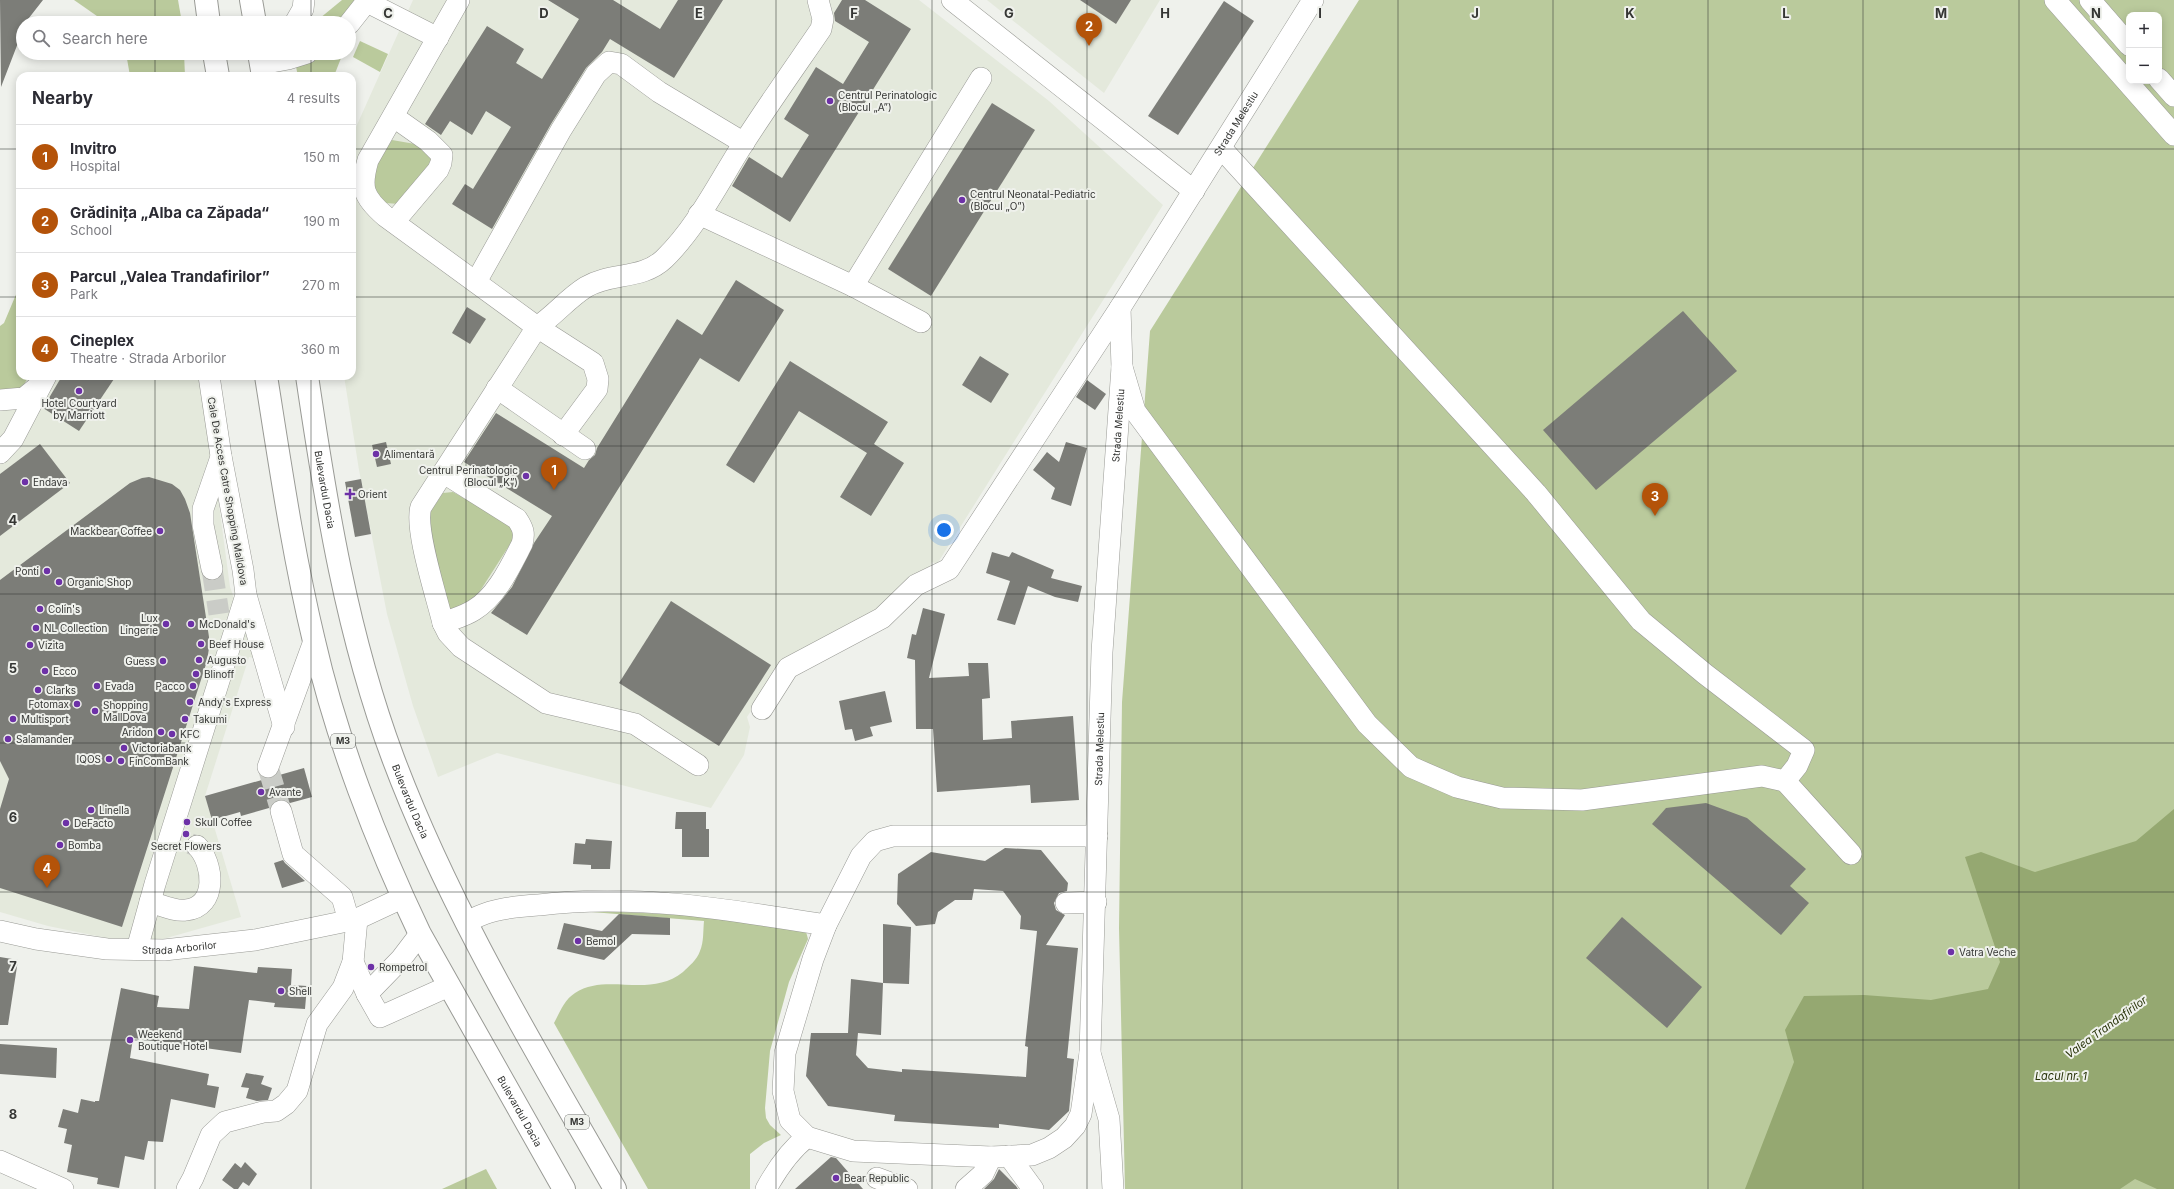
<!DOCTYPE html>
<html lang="en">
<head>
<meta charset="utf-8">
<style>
  :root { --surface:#fff; --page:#f7f7f7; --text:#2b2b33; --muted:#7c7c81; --line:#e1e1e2; --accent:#b45309 }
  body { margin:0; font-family:Inter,sans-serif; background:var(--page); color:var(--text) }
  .controls { position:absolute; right:12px; top:12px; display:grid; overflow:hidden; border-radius:8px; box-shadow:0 2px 10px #0003 }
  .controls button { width:36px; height:36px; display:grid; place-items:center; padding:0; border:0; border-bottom:1px solid var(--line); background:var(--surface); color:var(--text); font:20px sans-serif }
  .you { position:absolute; left:944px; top:530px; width:14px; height:14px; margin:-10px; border:3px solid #fff; border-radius:50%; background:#1a73e8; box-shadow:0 0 0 6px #1a73e833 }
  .badge { display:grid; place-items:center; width:26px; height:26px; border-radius:50%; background:var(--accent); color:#fff; font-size:13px; font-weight:700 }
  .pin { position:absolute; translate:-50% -33px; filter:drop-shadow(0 1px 2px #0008) }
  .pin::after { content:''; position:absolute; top:21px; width:14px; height:12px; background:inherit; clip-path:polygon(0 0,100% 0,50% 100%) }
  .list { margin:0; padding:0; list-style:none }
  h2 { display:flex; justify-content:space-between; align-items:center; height:52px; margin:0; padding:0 16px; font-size:17px }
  h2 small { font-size:13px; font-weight:400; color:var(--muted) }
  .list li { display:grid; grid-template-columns:26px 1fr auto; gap:12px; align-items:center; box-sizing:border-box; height:64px; padding:0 16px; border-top:1px solid var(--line) }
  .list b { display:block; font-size:15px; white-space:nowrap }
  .list p { margin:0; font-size:13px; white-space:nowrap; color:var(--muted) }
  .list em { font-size:13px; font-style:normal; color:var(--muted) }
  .icon { flex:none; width:22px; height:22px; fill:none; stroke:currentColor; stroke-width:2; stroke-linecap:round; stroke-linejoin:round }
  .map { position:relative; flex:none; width:2174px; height:1189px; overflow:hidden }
  .search { position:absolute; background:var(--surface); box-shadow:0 2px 10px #0003; left:16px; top:16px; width:340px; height:44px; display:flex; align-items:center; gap:10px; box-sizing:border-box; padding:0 14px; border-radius:22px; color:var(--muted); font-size:15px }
  .panel { position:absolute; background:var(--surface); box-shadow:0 2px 10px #0003; left:16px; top:72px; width:340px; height:308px; border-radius:12px }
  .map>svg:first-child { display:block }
  .built { fill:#e4e9dc }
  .green { fill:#baca9c; fill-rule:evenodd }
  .water { fill:#95a871 }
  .building { fill:#7c7d78 }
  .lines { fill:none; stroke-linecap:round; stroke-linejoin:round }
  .minor-tunnel { stroke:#caccc7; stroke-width:21; stroke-dasharray:21 10; stroke-linecap:butt }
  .minor-casing { stroke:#999a95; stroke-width:22 }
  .highway-casing { stroke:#999a95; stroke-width:24 }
  .minor { stroke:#fff; stroke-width:21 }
  .highway { stroke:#fff; stroke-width:22 }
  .grid { fill:none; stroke:#353634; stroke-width:1; stroke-opacity:0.55 }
  .poi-dot { fill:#6d31a7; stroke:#eff1ec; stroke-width:1.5 }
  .labels { text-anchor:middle; stroke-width:4; stroke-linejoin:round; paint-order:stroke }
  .shield { fill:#eff1ec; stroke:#6d6e6b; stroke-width:1 }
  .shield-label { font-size:9px; font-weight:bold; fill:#353634 }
  .poi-label { font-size:10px; fill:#353634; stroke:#eff1ec; text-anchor:start }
  .street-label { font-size:10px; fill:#353634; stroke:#eff1ec }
  .water-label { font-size:11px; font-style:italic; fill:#273208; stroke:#eff1ec }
  .grid-label { font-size:13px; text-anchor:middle; font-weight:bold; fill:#353634; stroke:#eff1ec; stroke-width:4; stroke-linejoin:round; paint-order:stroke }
</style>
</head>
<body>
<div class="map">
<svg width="2174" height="1189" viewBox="0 0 2174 1189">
  <rect width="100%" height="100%" fill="#eff1ec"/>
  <g class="built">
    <polygon points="413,0 919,0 1049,101 1163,205 937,564 932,562 929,568 874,615 781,665 747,717 750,727 744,755 711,808 497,753 438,777 413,706 387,614 359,470 344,376 352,376 352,136"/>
    <polygon points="987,0 1160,0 1104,93"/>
    <polygon points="29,376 199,376 213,460 230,587 256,658 249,657 205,796 241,917 156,941 136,944 48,926 0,912 0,392 20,391"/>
  </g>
  <g class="green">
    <polygon points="74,0 178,0 182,23 107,23"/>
    <polygon points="342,0 360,0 339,23 314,23"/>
    <path d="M1359,0H2174V1189H1125L1119,928L1122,702L1150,331ZM2129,15H2159V81H2129Z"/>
    <polygon points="360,41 388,54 380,72 353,57"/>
    <polygon points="126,53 184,53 185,76 130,76"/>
    <polygon points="322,53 343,53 334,76 298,76 296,67"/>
    <path d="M392,140L415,144L433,160L400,204L385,203C360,179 377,164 392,140Z"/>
    <polygon points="20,285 20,376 29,376 20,391 0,392 0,326 4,323"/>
    <polygon points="453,492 510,524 514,538 473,602 454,610 444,605 425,520 443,493"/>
    <path d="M554,909L710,916L805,928L808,939L789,982L770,1051L765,1108L766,1118L770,1125L781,1135L764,1143L750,1154V1189H648L554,1023C560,1012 564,1000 575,993C607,972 649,999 683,972C689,966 697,960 700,951C704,942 703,930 704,921Z"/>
    <polygon points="486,1169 497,1189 442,1189"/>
  </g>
  <polygon class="water" points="2174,809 2174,1189 2157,1189 2135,1179 2120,1189 1745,1189 1794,1062 1785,1030 1804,996 1864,995 1931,1000 1988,989 2000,962 1965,857 1981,852 2035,872 2136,841"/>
  <g class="building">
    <polygon points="0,0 43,0 25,23 23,23 23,30 1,87"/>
    <polygon points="548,0 613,0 660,29 678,0 723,0 674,78 610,39 602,52 586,68 551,124 492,229 452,204 465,184 473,189 511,127 486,111 472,135 450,121 441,135 425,124 487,26 524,49 516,63 542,79 579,19"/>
    <polygon points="842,0 865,0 911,29 790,222 732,186 749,157 782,178 809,135 784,119 816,67 843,84 869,42 835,21 834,13"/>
    <polygon points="1080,0 1131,0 1116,24"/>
    <polygon points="1224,1 1254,21 1178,135 1148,116"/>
    <polygon points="992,103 1035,130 931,296 888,269"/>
    <polygon points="736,280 784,310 739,382 700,358 527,635 491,613 512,587 534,543 552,516 464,462 496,413 584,468 589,460 595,455 597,448 677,319 702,335"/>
    <polygon points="467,307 486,319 470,344 452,333"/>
    <polygon points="1683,311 1737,371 1596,490 1543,430"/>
    <polygon points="980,356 1009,374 991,403 962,385"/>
    <polygon points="790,361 888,422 874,444 904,463 871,516 840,497 867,453 799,411 754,483 726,465"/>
    <polygon points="62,376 116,376 79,431 43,408"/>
    <polygon points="1087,380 1106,394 1095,410 1076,397"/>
    <polygon points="386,442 391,464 377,467 372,445"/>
    <polygon points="1066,442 1087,448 1071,506 1051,499 1055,488 1033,470 1047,452 1059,462"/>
    <polygon points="40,444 70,483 0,536 0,474"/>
    <polygon points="149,477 172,484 180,490 185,499 190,513 209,637 209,648 207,661 122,927 0,888 0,809 9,779 0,761 0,580 130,483 142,478"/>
    <polygon points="361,479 371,534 355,537 345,482"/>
    <polygon points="992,552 1009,557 1012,552 1054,570 1051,578 1082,586 1078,602 1055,597 1028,586 1015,625 997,620 1010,581 986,573"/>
    <polygon points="671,601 771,665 719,746 619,683"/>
    <polygon points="923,608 945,614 929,678 969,676 968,663 988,663 990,698 982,699 983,740 1012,738 1011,721 1073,716 1079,800 1031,803 1030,785 937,792 933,729 916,729 915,660 907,658 912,634 916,635"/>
    <polygon points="885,691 892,722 870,727 873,736 855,741 852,729 845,730 839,701"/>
    <polygon points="304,768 312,797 290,803 284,800 278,799 273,802 269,808 241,816 240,812 212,820 205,796"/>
    <polygon points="1706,803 1747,818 1806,869 1790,886 1809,903 1781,935 1652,824 1666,808"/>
    <polygon points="676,812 706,812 706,829 709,829 709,857 682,857 682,829 675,829"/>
    <polygon points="586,839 612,841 610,869 591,869 591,865 573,864 575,843 585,844"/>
    <polygon points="1005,848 1041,850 1068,883 1067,891 1059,893 1054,903 1056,910 1065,915 1046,945 1078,948 1067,1058 1074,1059 1069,1111 1049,1130 999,1124 999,1128 894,1121 895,1115 828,1106 806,1076 811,1033 848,1033 851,979 883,983 881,1035 858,1033 856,1055 868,1068 902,1072 902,1069 1026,1077 1028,1047 1025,1046 1037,931 1020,929 1021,916 1003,891 974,889 972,900 955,900 938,912 935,924 916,926 897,904 898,874 931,852 985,861"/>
    <polygon points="283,860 285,863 305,881 282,888 274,863"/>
    <polygon points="619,914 670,918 670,935 632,934 604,960 557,949 564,923 602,931"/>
    <polygon points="1622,917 1702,987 1667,1028 1586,958"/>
    <polygon points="883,924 911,927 909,984 883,983"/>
    <polygon points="0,957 18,960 8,1025 0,1025"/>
    <polygon points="194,966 257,973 258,967 292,969 291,985 307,986 305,1009 274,1007 275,1003 249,1000 241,1053 133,1038 130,1058 209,1074 207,1085 219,1087 215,1108 171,1099 163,1142 148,1141 144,1160 125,1156 119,1188 97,1184 98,1178 67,1172 72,1145 64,1143 67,1129 58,1127 63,1109 78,1113 81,1099 95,1102 95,1101 99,1101 121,988 159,996 157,1007 189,1009"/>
    <polygon points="0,1044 57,1048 56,1078 0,1074"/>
    <polygon points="246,1073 264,1076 261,1084 272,1088 268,1100 257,1101 246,1098 249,1088 241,1087"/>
    <polygon points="831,1157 836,1158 863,1189 795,1189"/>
    <polygon points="245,1162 257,1174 249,1186 243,1182 238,1189 234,1189 222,1180 235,1163 241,1168"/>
    <polygon points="999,1169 1016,1186 1018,1189 984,1189 994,1179"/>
  </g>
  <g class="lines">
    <g class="minor-tunnel">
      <polyline points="212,569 219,614"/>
      <polyline points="268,767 281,811"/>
      <polyline points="161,833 197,846"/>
    </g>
    <g class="minor-casing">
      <g id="minor">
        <path d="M459,0L368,160C360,188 363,197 385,216L537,327L593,363L598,379L597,389L563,435"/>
        <polyline points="952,0 1194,191"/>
        <polyline points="2055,0 2174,135"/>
        <polyline points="2090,0 2129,45"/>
        <polyline points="367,2 438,38"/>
        <polyline points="295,23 303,9 304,0"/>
        <polyline points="349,24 368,0"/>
        <polyline points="261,64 288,59 307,53"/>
        <polyline points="2159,79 2174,96"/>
        <polyline points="394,117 428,141 442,155 441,163 438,170 394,222"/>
        <polyline points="699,214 853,286 921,322"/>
        <polyline points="476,282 561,130 596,74 609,62 621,64 659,92 744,143"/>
        <polyline points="853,286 981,78"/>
        <polyline points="1122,367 1135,411 1367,724 1411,767 1457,787 1502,798 1582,800 1762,776 1785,781 1797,766 1804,750 1705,674 1641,621 1536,493 1221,148"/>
        <polyline points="497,388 585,449"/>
        <polyline points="0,400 24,398 41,384"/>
        <polyline points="0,453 13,439 46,376"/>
        <path d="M444,473L517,519C523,528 525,533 522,544C510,567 497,596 474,610C465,616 453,619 443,623C437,598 414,528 421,507L537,327C555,315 568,298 586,287C611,272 642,280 664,259C697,227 719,182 743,144C768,105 795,67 821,29L823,19L818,0"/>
        <polyline points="212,569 203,525 203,509 221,457"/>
        <polyline points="246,595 284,727"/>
        <polyline points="443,623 448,633 461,647 546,703 635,724 698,765"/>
        <path id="s1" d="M762,709L788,668L882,618L916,585L949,569L1120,308L1313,0"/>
        <polyline points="268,767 314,641"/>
        <polyline points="1785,781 1851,854"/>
        <polyline points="281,811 293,854 342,897 349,921"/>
        <path d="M150,902C161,905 176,912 186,910C218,907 214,863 197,846"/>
        <polyline points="1066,903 1096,902"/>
        <path d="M466,922C475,918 484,913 494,911C508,907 524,906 539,905C635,893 731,910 826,925"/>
        <path id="s2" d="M0,931L36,939L107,949L164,950L255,940L357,919L402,898"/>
        <polyline points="137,949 155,884 246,595 243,570 221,456 209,376"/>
        <polyline points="353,962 367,994 380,1017 449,986"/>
        <polyline points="367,994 401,959 420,934"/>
        <polyline points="1090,1053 1081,1114 1075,1126 1064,1138 1049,1148 1032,1155 991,1157 853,1151 807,1137 790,1120 783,1091 785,1053 813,959 826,925 861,856 875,841 893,836 1097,836"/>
        <polyline points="1009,1156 1033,1189"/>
        <polyline points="0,1161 63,1189"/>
        <polyline points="877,1178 907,1189"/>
        <polyline points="187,1189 193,1178 211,1135 225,1122 263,1112 276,1111 286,1104 297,1091 317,1024 343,988 353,962 357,919"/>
        <path d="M766,1189C777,1169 789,1151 807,1137"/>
        <polyline points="966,1189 983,1174 991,1157"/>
        <path id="s3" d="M1113,1189L1109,1119L1090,1053L1102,652L1122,367L1120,308"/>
      </g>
    </g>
    <g class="highway-casing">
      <g id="highway">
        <polyline points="206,0 209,23"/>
        <polyline points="251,0 255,23"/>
        <polyline points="214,53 218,76"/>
        <polyline points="259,53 263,76"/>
        <path id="s4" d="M266,376C280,464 293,554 314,641C336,738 377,844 420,934L564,1189"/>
        <path id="s5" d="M307,376C326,505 347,635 393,758C450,910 535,1049 615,1189"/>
      </g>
    </g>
    <use href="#minor" class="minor"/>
    <use href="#highway" class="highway"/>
  </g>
  <path class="grid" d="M155,0V23M311,0V23M466,0V1189M621,0V1189M776,0V1189M932,0V1189M1087,0V1189M1242,0V1189M1398,0V1189M1553,0V1189M1708,0V1189M1863,0V1189M2019,0V1189M155,53V76M311,53V76M0,149H20M352,149H2174M0,297H20M352,297H2174M155,376V1189M311,376V1189M0,446H2174M0,594H2174M0,743H2174M0,892H2174M0,1040H2174"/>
  <g class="poi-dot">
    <circle cx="830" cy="101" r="4"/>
    <circle cx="962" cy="200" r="4"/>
    <circle cx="79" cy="391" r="4"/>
    <circle cx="376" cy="454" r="4"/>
    <circle cx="526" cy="476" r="4"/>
    <circle cx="25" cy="482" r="4"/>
    <path d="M348 488h4v4h4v4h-4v4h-4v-4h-4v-4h4z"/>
    <circle cx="160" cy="531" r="4"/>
    <circle cx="47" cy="571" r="4"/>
    <circle cx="59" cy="582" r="4"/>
    <circle cx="40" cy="609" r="4"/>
    <circle cx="166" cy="624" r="4"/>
    <circle cx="191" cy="624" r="4"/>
    <circle cx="36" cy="628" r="4"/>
    <circle cx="201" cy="644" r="4"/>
    <circle cx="30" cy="645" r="4"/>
    <circle cx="199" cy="660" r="4"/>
    <circle cx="163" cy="661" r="4"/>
    <circle cx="45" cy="671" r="4"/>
    <circle cx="196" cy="674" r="4"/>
    <circle cx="97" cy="686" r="4"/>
    <circle cx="193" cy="686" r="4"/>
    <circle cx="38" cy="690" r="4"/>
    <circle cx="190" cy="702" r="4"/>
    <circle cx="77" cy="704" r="4"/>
    <circle cx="95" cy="711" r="4"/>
    <circle cx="13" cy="719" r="4"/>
    <circle cx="185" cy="719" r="4"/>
    <circle cx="161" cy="732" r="4"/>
    <circle cx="172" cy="734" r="4"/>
    <circle cx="8" cy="739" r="4"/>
    <circle cx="124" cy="748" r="4"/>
    <circle cx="109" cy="759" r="4"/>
    <circle cx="121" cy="761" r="4"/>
    <circle cx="261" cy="792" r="4"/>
    <circle cx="91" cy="810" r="4"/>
    <circle cx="187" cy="822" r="4"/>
    <circle cx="66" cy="823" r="4"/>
    <circle cx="186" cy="834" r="4"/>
    <circle cx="60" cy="845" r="4"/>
    <circle cx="578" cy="941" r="4"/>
    <circle cx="1951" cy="952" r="4"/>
    <circle cx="371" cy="967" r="4"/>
    <circle cx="281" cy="991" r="4"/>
    <circle cx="130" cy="1040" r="4"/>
    <circle cx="836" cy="1178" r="4"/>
  </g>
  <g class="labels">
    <g class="shield">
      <rect x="331" y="734" width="24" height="14" rx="3"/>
      <rect x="565" y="1115" width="24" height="14" rx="3"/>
    </g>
    <g class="shield-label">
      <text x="343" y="744">M3</text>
      <text x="577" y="1125">M3</text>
    </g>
    <g class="poi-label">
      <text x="838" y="99">Centrul Perinatologic<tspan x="838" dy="12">(Blocul „A”)</tspan></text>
      <text x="970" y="198">Centrul Neonatal-Pediatric<tspan x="970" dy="12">(Blocul „O”)</tspan></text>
      <text x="79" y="407" text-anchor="middle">Hotel Courtyard<tspan x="79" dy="12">by Marriott</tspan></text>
      <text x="384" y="458">Alimentară</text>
      <text x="518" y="474" text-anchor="end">Centrul Perinatologic<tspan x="518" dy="12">(Blocul „K”)</tspan></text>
      <text x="33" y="486">Endava</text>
      <text x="358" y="498">Orient</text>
      <text x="152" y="535" text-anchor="end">Mackbear Coffee</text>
      <text x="39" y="575" text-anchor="end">Ponti</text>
      <text x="67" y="586">Organic Shop</text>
      <text x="48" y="613">Colin's</text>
      <text x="158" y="622" text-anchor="end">Lux<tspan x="158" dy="12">Lingerie</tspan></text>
      <text x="199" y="628">McDonald's</text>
      <text x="44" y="632">NL Collection</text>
      <text x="209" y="648">Beef House</text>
      <text x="38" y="649">Vizita</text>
      <text x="207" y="664">Augusto</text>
      <text x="155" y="665" text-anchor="end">Guess</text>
      <text x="53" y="675">Ecco</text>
      <text x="204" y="678">Blinoff</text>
      <text x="105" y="690">Evada</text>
      <text x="185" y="690" text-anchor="end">Pacco</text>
      <text x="46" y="694">Clarks</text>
      <text x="198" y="706">Andy's Express</text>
      <text x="69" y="708" text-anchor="end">Fotomax</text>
      <text x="103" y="709">Shopping<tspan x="103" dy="12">MallDova</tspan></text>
      <text x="21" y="723">Multisport</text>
      <text x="193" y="723">Takumi</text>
      <text x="153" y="736" text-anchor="end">Aridon</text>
      <text x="180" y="738">KFC</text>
      <text x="16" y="743">Salamander</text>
      <text x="132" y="752">Victoriabank</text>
      <text x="101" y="763" text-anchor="end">IQOS</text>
      <text x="129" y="765">FinComBank</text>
      <text x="269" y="796">Avante</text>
      <text x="99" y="814">Linella</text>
      <text x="195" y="826">Skull Coffee</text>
      <text x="74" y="827">DeFacto</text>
      <text x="68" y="849">Bomba</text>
      <text x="186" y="850" text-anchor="middle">Secret Flowers</text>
      <text x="586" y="945">Bemol</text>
      <text x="1959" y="956">Vatra Veche</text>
      <text x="379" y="971">Rompetrol</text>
      <text x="289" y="995">Shell</text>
      <text x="138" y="1038">Weekend<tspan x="138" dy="12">Boutique Hotel</tspan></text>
      <text x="844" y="1182">Bear Republic</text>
    </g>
    <g class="street-label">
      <text dy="4" stroke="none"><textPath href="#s1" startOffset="769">Strada Melestiu</textPath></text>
      <text dy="4" stroke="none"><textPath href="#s3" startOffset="767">Strada Melestiu</textPath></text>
      <text dy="4" stroke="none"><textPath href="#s5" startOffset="115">Bulevardul Dacia</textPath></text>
      <text transform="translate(228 491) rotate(80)" y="4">Cale De Acces Catre Shopping Malldova</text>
      <text dy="4" stroke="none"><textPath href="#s3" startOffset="443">Strada Melestiu</textPath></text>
      <text dy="4" stroke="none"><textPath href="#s5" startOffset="439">Bulevardul Dacia</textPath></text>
      <text dy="4" stroke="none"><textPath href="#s2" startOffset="181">Strada Arborilor</textPath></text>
      <text dy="4" stroke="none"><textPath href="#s4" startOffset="785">Bulevardul Dacia</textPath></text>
    </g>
    <g class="water-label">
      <text transform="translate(2106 1027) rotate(-36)" y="4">Valea Trandafirilor</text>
      <text x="2061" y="1080">Lacul nr. 1</text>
    </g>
  </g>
  <g class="grid-label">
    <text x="388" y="18">C</text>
    <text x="544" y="18">D</text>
    <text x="699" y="18">E</text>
    <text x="854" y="18">F</text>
    <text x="1009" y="18">G</text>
    <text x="1165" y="18">H</text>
    <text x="1320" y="18">I</text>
    <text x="1475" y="18">J</text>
    <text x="1630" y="18">K</text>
    <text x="1786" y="18">L</text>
    <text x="1941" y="18">M</text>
    <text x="2096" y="18">N</text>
    <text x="13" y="525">4</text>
    <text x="13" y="673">5</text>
    <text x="13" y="822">6</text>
    <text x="13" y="971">7</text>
    <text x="13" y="1119">8</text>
  </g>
</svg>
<div class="controls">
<button>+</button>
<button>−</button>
</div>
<div class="you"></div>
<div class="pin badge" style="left:554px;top:490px">1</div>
<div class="pin badge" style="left:1089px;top:46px">2</div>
<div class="pin badge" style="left:1655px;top:516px">3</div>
<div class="pin badge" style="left:47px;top:888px">4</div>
<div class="search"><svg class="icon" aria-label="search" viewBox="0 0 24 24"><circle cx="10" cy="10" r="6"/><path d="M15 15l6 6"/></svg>Search here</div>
<section class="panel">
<h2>Nearby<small>4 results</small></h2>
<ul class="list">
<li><span class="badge">1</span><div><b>Invitro</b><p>Hospital</p></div><em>150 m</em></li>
<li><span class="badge">2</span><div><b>Grădinița „Alba ca Zăpada“</b><p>School</p></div><em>190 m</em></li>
<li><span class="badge">3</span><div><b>Parcul „Valea Trandafirilor”</b><p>Park</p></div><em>270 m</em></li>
<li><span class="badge">4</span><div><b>Cineplex</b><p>Theatre · Strada Arborilor</p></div><em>360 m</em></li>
</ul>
</section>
</div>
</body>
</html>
